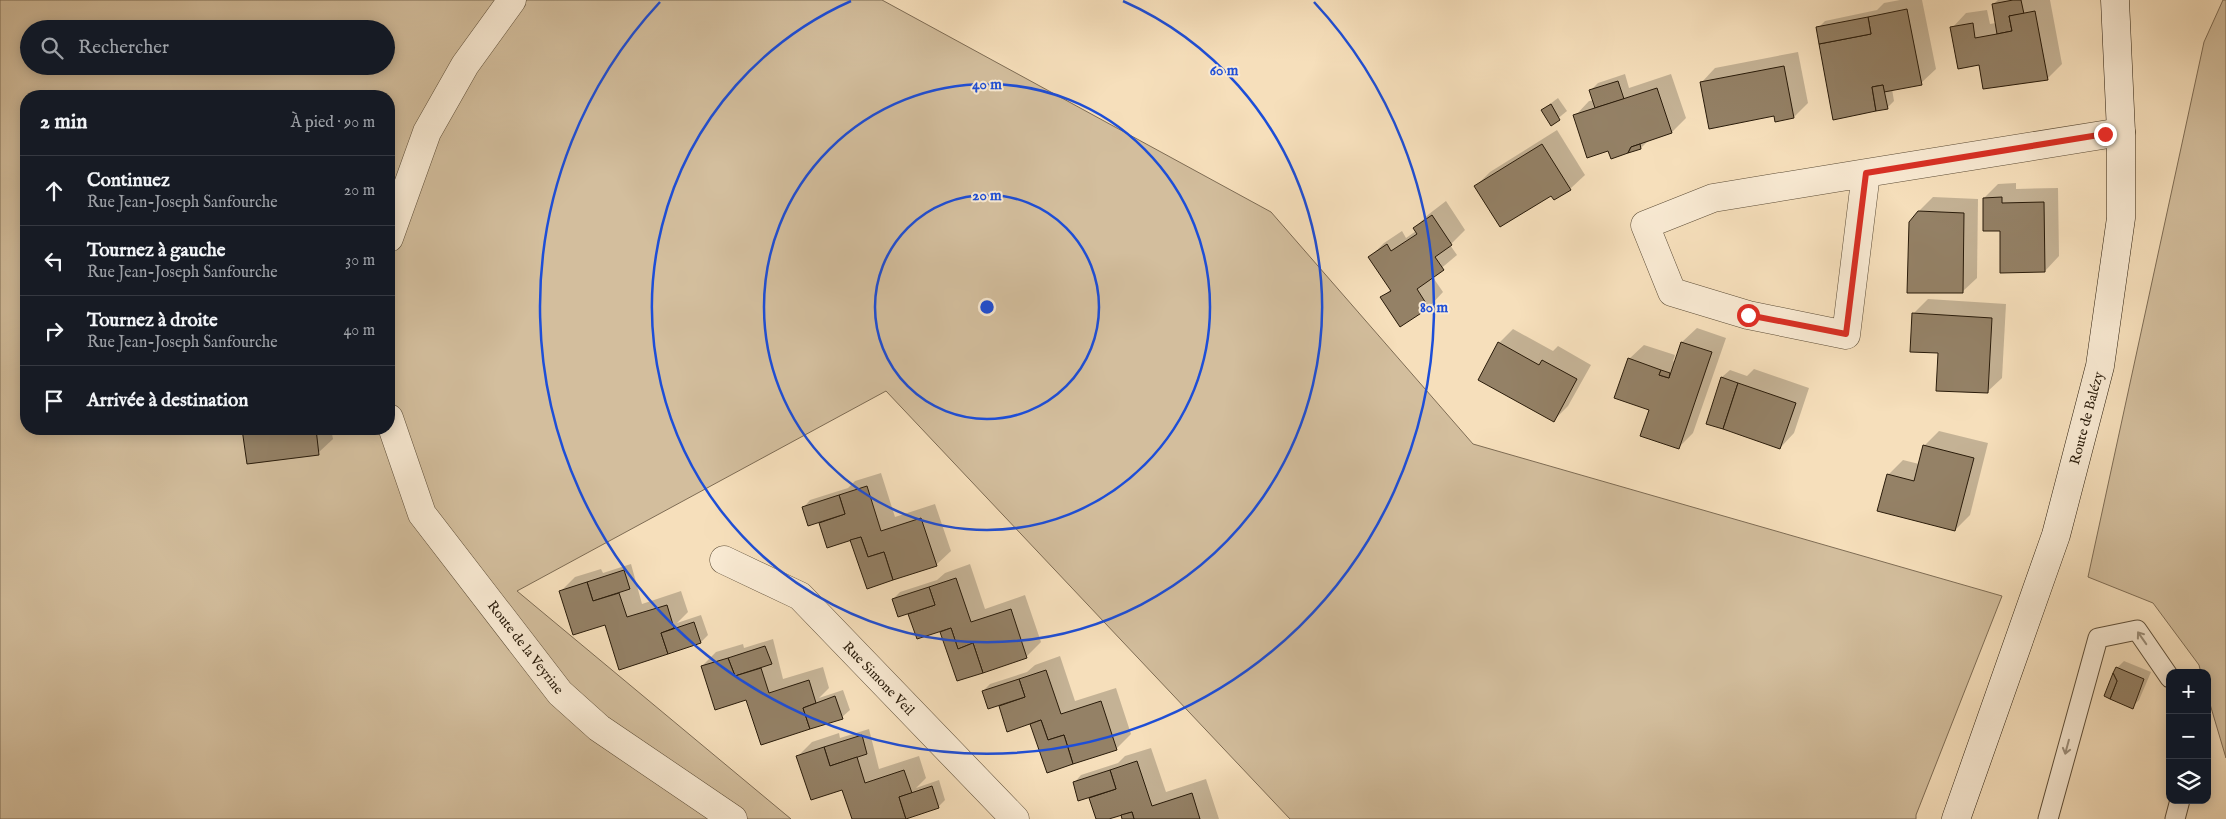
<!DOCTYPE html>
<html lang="fr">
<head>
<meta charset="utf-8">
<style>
  :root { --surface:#171b24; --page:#20242c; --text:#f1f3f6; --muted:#9ea1a6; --line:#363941 }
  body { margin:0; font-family:"IM FELL English",serif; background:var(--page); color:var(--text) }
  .controls { position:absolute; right:15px; bottom:15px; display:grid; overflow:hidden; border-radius:10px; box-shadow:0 2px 12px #0003 }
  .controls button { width:45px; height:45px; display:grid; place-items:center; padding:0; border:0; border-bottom:1px solid var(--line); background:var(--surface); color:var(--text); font:25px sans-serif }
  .stop { position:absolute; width:15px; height:15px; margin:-11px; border:4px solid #d93025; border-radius:50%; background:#fff }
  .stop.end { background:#d93025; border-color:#fff; box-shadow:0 1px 5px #0008 }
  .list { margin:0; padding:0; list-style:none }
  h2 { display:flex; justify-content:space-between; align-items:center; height:65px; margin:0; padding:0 20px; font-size:21px }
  h2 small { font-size:16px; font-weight:400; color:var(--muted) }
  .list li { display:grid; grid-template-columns:32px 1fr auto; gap:15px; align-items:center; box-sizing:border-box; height:70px; padding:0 20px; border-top:1px solid var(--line) }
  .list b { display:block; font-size:19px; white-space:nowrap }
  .list p { margin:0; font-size:16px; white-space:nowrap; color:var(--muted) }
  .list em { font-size:16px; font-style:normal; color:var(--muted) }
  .icon { flex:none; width:28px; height:28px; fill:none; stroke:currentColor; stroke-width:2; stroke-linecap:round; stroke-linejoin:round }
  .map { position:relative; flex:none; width:2226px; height:819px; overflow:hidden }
  .search { position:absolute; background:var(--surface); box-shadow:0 2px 12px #0003; left:20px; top:20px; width:375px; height:55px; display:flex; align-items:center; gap:12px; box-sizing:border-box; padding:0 18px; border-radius:28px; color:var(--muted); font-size:19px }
  .panel { position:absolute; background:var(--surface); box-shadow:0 2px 12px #0003; left:20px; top:90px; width:375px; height:345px; border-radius:20px }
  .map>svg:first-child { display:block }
  .green { fill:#d3be9d; stroke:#7e6c54; fill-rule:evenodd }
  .shadow { fill:#0003 }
  .building { fill:#948166; stroke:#291b0a }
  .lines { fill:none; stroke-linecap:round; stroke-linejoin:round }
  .service-casing { stroke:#5c4c36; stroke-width:21 }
  .minor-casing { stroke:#5c4c36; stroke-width:29 }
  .secondary-casing { stroke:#291b0a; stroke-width:29 }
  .service { stroke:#f9ead3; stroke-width:19 }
  .minor { stroke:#f9ead3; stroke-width:28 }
  .secondary { stroke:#f9ead3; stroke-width:28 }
  .oneway { stroke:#9b8d79 }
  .route { stroke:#d93025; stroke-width:6 }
  .ring { fill:none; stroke:#1d4ed8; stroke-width:2.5 }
  .labels { text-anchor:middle; stroke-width:4; stroke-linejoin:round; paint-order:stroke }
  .street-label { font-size:14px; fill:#291b0a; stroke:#f9ead3 }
  .centre { fill:#1d4ed8; stroke:#f9ead3; stroke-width:2.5 }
  .ring-label { font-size:15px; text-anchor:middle; font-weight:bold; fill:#1d4ed8; stroke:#f9ead3; stroke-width:4; stroke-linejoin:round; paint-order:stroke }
</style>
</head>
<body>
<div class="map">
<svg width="2226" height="819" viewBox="0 0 2226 819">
  <rect width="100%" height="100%" fill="#f6dfbb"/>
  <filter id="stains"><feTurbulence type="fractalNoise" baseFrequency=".004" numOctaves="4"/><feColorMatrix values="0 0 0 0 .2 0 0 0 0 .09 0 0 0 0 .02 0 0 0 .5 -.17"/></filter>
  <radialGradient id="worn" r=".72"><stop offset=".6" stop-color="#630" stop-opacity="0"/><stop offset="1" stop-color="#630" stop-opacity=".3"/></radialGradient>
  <g class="green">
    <path d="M0,0H882L1271,212L1473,444L2002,596L1916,815V819H1290L886,391L517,591L791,819H0ZM29,29H386V66H29ZM26,96H389V429H26Z"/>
    <polygon points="2223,0 2226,0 2226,758 2207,694 2207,673 2201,673 2199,665 2153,603 2088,577 2204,42"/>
  </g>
  <g class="shadow">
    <polygon points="1900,0 1922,0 1936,69 1921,83 1892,89 1894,101 1887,108 1818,28 1825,21 1877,10 1884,3"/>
    <polygon points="1998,0 2050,0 2062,64 2047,79 1980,64 1952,28 1966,13 1987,10 1990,24 1996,23 1993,4"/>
    <polygon points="1798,52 1808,103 1794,117 1775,115 1701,83 1715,68"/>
    <polygon points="1625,74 1629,88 1671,74 1686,118 1672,132 1649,140 1641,148 1609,150 1575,116 1589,101 1594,100 1591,90 1598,83"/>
    <polygon points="1558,98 1567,111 1551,124 1542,110"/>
    <polygon points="1557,130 1585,175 1570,189 1552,194 1476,186 1490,172"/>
    <polygon points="2016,183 2016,189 2058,188 2059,256 2045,271 2001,230 1984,198 1998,184"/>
    <polygon points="1933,197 1978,199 1977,278 1962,292 1918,212"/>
    <polygon points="1446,201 1465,230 1450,245 1457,255 1432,276 1443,292 1429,307 1401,325 1382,298 1391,289 1370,257 1384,243 1402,231 1406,238 1416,231 1414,228 1429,214"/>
    <polygon points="1928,299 2006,304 2002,378 1987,392 1939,352 1913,314"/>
    <polygon points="1697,328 1726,338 1693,433 1679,447 1650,409 1629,359 1644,345 1675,355 1673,361 1676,362 1682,342"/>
    <polygon points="1513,329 1553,351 1558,346 1591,365 1568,406 1554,420 1499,343"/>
    <polygon points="1754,369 1809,388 1794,433 1780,448 1707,423 1722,377 1730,370 1747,376"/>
    <polygon points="244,429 331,429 333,439 318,453 248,463"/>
    <polygon points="1939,431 1988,443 1970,515 1955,530 1888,475 1903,460 1919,464 1925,445"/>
    <polygon points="881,473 895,517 935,504 951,551 936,565 851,539 820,523 823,520 803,508 810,500 848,488 855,481"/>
    <polygon points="631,564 642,604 681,591 688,612 677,623 701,615 708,635 701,642 605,624 560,592 575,577 601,569 603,573"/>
    <polygon points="970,564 985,609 1025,595 1041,642 1026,657 942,632 946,629 910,614 913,611 893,599 900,592 937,580 945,573"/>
    <polygon points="773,639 783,679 823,667 829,688 819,698 843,690 850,710 842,717 747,699 702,666 716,652 743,644 744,648"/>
    <polygon points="1060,656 1075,701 1116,688 1131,734 1116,749 1032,724 1035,720 1000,707 1003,703 983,691 990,684 1027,672 1035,665"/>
    <polygon points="2124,661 2151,672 2139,700 2132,707 2117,668"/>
    <polygon points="869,729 879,769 919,756 926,778 916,788 939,780 945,800 938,807 902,819 853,819 843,788 798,756 812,742 839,733 840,738"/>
    <polygon points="1151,748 1166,792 1206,779 1219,819 1123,819 1122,814 1106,819 1098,819 1091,798 1094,794 1074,783 1081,775 1118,763 1125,756"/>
  </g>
  <g class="building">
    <polygon points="2013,0 2021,0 2024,14 2009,16 2012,31 1997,34 1992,4"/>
    <polygon points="1907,9 1922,85 1884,92 1883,85 1872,87 1876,111 1833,120 1819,44 1871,34 1868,17"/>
    <polygon points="2035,11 2048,80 1983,89 1979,65 1958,69 1950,27 1973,23 1975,38 1997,34 2012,31 2009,16"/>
    <polygon points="1868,17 1871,34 1819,44 1816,27"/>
    <polygon points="1784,66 1794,118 1775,122 1774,116 1709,129 1700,82"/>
    <polygon points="1618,81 1624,99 1595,108 1589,90"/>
    <polygon points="1883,85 1888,109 1876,111 1872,87"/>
    <polygon points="1657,88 1672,133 1631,147 1628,153 1611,159 1608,151 1587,158 1573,115"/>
    <polygon points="1551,104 1560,120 1551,126 1541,110"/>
    <polygon points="1542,144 1571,190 1554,200 1551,196 1500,227 1474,186"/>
    <polygon points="1640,144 1641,149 1628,153 1631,147"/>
    <polygon points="2002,197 2002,203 2044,202 2045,272 2000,273 2000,231 1983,231 1983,198"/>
    <polygon points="1918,211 1964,213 1963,293 1907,293 1909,222"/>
    <polygon points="1432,215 1452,245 1435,257 1444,270 1417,289 1429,308 1400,327 1380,297 1391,291 1368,257 1387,244 1391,251 1417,234 1413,228"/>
    <polygon points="1912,313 1992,318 1988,393 1936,391 1938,353 1910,352"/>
    <polygon points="1498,342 1539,365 1542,360 1577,379 1554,422 1478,380"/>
    <polygon points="1681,342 1712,352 1679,449 1640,436 1649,410 1614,398 1628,358 1661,370 1659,375 1669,378"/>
    <polygon points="1661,370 1670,373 1669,378 1659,375"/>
    <polygon points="1721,377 1738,383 1723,429 1706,424"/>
    <polygon points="1738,383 1796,403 1780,449 1723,429"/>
    <polygon points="242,429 316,429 319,455 247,464"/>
    <polygon points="1923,445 1974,458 1955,531 1877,511 1887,474 1914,481"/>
    <polygon points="867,486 881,531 921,518 937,566 893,580 884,552 868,557 861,537 827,548 819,523 845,514 839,495"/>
    <polygon points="839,495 845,514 808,526 802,507"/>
    <polygon points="861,537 868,557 884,552 893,580 867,589 850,540"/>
    <polygon points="624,570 630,589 593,601 587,582"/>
    <polygon points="956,578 971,622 1011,609 1027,658 983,673 973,643 958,649 951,628 917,639 908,614 935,605 929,587"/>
    <polygon points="587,582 593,601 619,593 627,617 667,605 674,628 661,633 668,654 619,670 605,625 573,635 559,591"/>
    <polygon points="929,587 935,605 898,617 892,599"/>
    <polygon points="694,622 701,643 668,654 661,633"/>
    <polygon points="951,628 958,649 973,643 983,673 957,681 940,632"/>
    <polygon points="765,646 772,664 735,676 728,658"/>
    <polygon points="728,658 735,676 761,668 769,693 809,680 816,703 803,708 810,729 761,745 746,700 715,710 701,666"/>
    <polygon points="2116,667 2144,679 2133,709 2110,699 2117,681 2113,673"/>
    <polygon points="1046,670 1061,714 1101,701 1117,750 1073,764 1064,735 1048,740 1041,720 1007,732 999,706 1025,697 1019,679"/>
    <polygon points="2113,673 2117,681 2110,699 2104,696"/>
    <polygon points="1019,679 1025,697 988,709 982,691"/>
    <polygon points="835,696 843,719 810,729 803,708"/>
    <polygon points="1041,720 1048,740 1064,735 1073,764 1047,773 1030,724"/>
    <polygon points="862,735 867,754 830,766 824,747"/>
    <polygon points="824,747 830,766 857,757 865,783 904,770 912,793 899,797 906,819 852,819 842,790 811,800 796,756"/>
    <polygon points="1137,761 1152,806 1192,793 1200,819 1134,819 1132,812 1109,819 1096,819 1089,798 1116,789 1110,770"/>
    <polygon points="1110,770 1116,789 1078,801 1073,782"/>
    <polygon points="932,786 939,808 906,819 899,797"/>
    <polygon points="1132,812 1134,819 1122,819 1121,815"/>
  </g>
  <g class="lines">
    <g class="service-casing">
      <g id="service">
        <polyline points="2048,819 2098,638 2137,630 2170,678"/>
        <polyline points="2175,819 2180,800"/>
      </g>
    </g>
    <g class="minor-casing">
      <g id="minor">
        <polyline points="1866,173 1713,198 1645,225 1672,292 1748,315 1846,335 1866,173 2121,132"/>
        <polyline points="389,238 427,132 465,65 512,0"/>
        <polyline points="389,418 422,514 560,693 599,728 733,819"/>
        <polyline points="724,560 800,596 1015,819"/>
      </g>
    </g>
    <g class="secondary-casing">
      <polyline id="secondary" points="1956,819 2056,535 2100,366 2121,218 2121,132 2115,0"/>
    </g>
    <use href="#service" class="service"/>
    <use href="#minor" class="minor"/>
    <use href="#secondary" class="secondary"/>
  </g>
  <defs><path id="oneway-shaft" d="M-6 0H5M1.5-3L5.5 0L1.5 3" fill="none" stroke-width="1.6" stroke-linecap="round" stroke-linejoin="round" transform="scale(1.25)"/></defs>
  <g class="oneway">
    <use href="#oneway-shaft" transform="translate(2142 638) rotate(-125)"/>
    <use href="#oneway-shaft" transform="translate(2067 747) rotate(105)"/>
  </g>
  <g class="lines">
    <polyline class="route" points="1748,315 1846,334 1866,173 2105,134"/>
  </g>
  <g class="ring">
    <circle cx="987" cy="307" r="112"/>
    <circle cx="987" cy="307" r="223"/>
    <path d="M1123 1A335 335 0 1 1 851 1"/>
    <path d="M1314 2A447 447 0 1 1 660 2"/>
  </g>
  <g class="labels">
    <g class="street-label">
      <text transform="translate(2086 418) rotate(-75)" y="5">Route de Balézy</text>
      <text transform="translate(526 647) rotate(52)" y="5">Route de la Veyrine</text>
      <text transform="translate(879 678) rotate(46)" y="5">Rue Simone Veil</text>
    </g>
  </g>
  <circle cx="987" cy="307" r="8" class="centre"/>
  <g class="ring-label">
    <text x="1224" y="75">60 m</text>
    <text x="987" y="89">40 m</text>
    <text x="987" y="200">20 m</text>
    <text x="1434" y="312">80 m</text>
  </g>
  <rect width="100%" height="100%" filter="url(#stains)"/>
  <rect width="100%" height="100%" fill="url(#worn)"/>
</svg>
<div class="controls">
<button>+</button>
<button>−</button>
<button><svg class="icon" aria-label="layers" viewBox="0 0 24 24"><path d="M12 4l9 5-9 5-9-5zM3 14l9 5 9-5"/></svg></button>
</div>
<div class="stop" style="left:1748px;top:315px"></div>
<div class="stop end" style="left:2105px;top:134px"></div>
<div class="search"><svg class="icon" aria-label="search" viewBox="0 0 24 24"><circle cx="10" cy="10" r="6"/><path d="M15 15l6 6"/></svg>Rechercher</div>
<section class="panel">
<h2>2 min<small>À pied · 90 m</small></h2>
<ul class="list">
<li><svg class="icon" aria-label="ahead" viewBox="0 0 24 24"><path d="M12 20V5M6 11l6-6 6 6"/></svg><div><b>Continuez</b><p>Rue Jean-Joseph Sanfourche</p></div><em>20 m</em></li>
<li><svg class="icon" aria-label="left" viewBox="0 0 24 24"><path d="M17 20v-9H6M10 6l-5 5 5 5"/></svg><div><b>Tournez à gauche</b><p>Rue Jean-Joseph Sanfourche</p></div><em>30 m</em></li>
<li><svg class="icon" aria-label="right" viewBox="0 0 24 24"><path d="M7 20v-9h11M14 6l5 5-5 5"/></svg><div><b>Tournez à droite</b><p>Rue Jean-Joseph Sanfourche</p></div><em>40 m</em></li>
<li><svg class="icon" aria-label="arrive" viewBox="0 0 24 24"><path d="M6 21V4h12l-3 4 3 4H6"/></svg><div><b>Arrivée à destination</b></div></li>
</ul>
</section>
</div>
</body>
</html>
